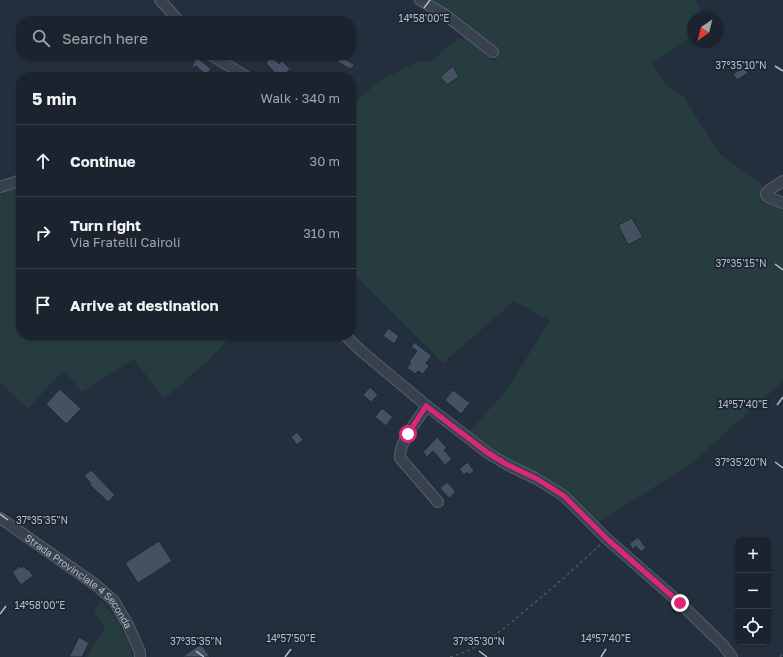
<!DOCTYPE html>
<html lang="en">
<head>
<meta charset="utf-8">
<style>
  :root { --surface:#1b232e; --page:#242b36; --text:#f1f3f6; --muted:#a0a4aa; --line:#39404a }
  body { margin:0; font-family:"Golos Text",sans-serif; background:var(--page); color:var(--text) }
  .controls { position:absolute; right:12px; bottom:12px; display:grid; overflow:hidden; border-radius:8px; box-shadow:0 1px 3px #0004 }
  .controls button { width:36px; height:36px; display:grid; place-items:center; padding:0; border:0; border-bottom:1px solid var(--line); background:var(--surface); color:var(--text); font:20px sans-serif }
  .compass { position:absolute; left:687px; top:12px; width:36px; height:36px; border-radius:50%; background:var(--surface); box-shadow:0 1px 3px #0004; rotate:215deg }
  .stop { position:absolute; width:12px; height:12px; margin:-9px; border:3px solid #db2777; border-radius:50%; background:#fff }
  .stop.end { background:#db2777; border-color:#fff; box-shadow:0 1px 4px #0008 }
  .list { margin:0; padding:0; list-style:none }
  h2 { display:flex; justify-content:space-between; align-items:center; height:52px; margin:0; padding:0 16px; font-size:17px }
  h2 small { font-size:13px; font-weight:400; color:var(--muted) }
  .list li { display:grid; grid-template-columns:26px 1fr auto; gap:12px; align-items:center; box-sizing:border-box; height:72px; padding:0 16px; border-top:1px solid var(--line) }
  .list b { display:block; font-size:15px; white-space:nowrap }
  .list p { margin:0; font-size:13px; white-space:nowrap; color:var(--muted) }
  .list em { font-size:13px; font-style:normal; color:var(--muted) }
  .icon { flex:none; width:22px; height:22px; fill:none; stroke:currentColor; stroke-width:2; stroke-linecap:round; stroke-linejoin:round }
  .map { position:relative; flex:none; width:783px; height:657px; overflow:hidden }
  .search { position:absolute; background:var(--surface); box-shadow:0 1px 3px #0004; left:16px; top:16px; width:340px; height:44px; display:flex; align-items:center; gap:10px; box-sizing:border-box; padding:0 14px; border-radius:16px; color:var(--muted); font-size:15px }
  .panel { position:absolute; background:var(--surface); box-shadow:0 1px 3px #0004; left:16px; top:72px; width:340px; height:268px; border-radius:16px }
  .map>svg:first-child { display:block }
  .green { fill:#263c3f }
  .building { fill:#455162; stroke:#1f2835 }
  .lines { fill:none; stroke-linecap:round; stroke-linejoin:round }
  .minor-casing { stroke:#565f6c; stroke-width:12 }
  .path { stroke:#44595c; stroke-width:1.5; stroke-dasharray:3 3; stroke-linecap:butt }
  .minor { stroke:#38414e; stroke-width:10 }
  .route { stroke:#db2777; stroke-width:5 }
  .ticks { fill:none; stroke:#b4bcc9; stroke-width:1.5 }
  .labels { text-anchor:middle; stroke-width:3.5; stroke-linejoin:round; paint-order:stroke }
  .street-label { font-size:10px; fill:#b4bcc9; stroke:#1d2633 }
  .ticks-label { font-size:10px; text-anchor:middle; fill:#b4bcc9; stroke:#1d2633; stroke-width:3.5; stroke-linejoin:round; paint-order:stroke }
</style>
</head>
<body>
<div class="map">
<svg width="783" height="657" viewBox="0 0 783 657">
  <rect width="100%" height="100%" fill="#242f3e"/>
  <g class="green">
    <polygon points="425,0 696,0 703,18 693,18 693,36 652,63 666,86 684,97 720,154 765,187 762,193 783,206 783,381 692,463 599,522 560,489 542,478 543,474 540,472 538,474 510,462 469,432 505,392 550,321 514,301 443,363 351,271 351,106 379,81 421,60 430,62 458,38 462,40 465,36 494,61 498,52 481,41 483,37 480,35 476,36"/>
    <polygon points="21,184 21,335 232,335 210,359 164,399 134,359 82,392 64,370 28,408 0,383 0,193"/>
    <path d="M101,600C117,619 126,633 133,657H87L105,627L94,611Z"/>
  </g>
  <g class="building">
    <polygon points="197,55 204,55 200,60 211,69 206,75 196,66 191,69"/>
    <polygon points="271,56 279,64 282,61 290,69 282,77 275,77 272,74 274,72 266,63 268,61 267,60"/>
    <polygon points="341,57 355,65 350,69 338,62"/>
    <polygon points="453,66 459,77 447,85 440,77"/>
    <polygon points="744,67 748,73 737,80 733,74"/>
    <polygon points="632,218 643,237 628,245 618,225"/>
    <polygon points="388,328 399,336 394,344 383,336"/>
    <polygon points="414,342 432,356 426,363 429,366 423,374 418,371 415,374 407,368 411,363 409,362 417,351 411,347"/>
    <polygon points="370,387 378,395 371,402 363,395"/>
    <polygon points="60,389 81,409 66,424 46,404"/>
    <polygon points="453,390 470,403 461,414 445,400"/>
    <polygon points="382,408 393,417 386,426 375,417"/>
    <polygon points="297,432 303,440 297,445 291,437"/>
    <polygon points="437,437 447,448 444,450 452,459 445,465 433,451 427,457 423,452"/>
    <polygon points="468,462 474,471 469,475 467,472 464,475 459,469"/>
    <polygon points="91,470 115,495 108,502 89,484 91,483 84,476"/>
    <polygon points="447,482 456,492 449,498 440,488"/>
    <polygon points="638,537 646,548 641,552 636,546 633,549 629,544"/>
    <polygon points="159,541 172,561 138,583 125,563"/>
    <polygon points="20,566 21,568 24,566 27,570 28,569 33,576 21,585 12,572"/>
    <polygon points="79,637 89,643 82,657 69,657"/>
    <polygon points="201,644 210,657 182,657"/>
  </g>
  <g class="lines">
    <g class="minor-casing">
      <g id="minor">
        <polyline points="160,0 179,21"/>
        <polyline points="420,0 444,14 493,52"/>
        <polyline points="211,55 247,77"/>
        <polyline points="783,181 769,190 766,194 768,197 783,203"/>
        <polyline points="0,187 21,180"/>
        <polyline points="345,335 360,350 427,406 488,453 506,464 537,479 564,496 607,539 680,603 723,645 732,657"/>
        <path d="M427,406C418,419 399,442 400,458L438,502"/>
        <path id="s1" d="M0,518L96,585L114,601L128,625L140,652V657"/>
      </g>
    </g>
    <g class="path">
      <path d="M450,657C484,647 501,631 527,609C553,588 577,566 601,544"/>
      <polyline points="780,657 783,653"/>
    </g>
    <use href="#minor" class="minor"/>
  </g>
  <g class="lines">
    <polyline class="route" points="408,434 426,406 488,453 506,464 537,479 564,496 607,539 680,603"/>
  </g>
  <path class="ticks" d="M424,8L430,0M775,66L783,71M775,264L783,270M777,405L783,397M775,462L783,468M0,514L8,520M0,614L6,606M196,651L204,657M479,651L487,657M285,657L291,649M601,657L606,649"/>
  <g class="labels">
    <g class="street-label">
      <text dy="4" stroke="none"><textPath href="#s1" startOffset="102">Strada Provinciale 4 Seconda</textPath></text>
    </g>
  </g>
  <g class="ticks-label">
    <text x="424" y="22">14°58'00"E</text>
    <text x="741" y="69">37°35'10"N</text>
    <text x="741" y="267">37°35'15"N</text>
    <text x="743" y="408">14°57'40"E</text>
    <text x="741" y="466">37°35'20"N</text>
    <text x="42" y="524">37°35'35"N</text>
    <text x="40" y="609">14°58'00"E</text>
    <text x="291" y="642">14°57'50"E</text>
    <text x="606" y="642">14°57'40"E</text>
    <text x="196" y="645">37°35'35"N</text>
    <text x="479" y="645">37°35'30"N</text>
  </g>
</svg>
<div class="controls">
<button>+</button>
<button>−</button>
<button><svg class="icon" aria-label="locate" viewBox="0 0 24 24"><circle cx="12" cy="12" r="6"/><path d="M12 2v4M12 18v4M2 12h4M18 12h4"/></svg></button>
</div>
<svg class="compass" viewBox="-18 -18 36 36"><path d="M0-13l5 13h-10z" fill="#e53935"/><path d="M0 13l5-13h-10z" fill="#a0a4aa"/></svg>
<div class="stop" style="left:408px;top:434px"></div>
<div class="stop end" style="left:680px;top:603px"></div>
<div class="search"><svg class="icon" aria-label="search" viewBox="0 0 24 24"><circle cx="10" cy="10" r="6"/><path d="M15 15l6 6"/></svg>Search here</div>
<section class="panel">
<h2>5 min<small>Walk · 340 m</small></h2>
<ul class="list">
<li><svg class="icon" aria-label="ahead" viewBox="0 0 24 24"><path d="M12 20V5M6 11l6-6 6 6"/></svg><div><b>Continue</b></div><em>30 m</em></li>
<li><svg class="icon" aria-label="right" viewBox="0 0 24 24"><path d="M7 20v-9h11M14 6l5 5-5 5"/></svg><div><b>Turn right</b><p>Via Fratelli Cairoli</p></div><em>310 m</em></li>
<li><svg class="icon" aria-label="arrive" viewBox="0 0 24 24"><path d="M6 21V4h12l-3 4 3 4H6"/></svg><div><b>Arrive at destination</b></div></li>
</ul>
</section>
</div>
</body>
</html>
